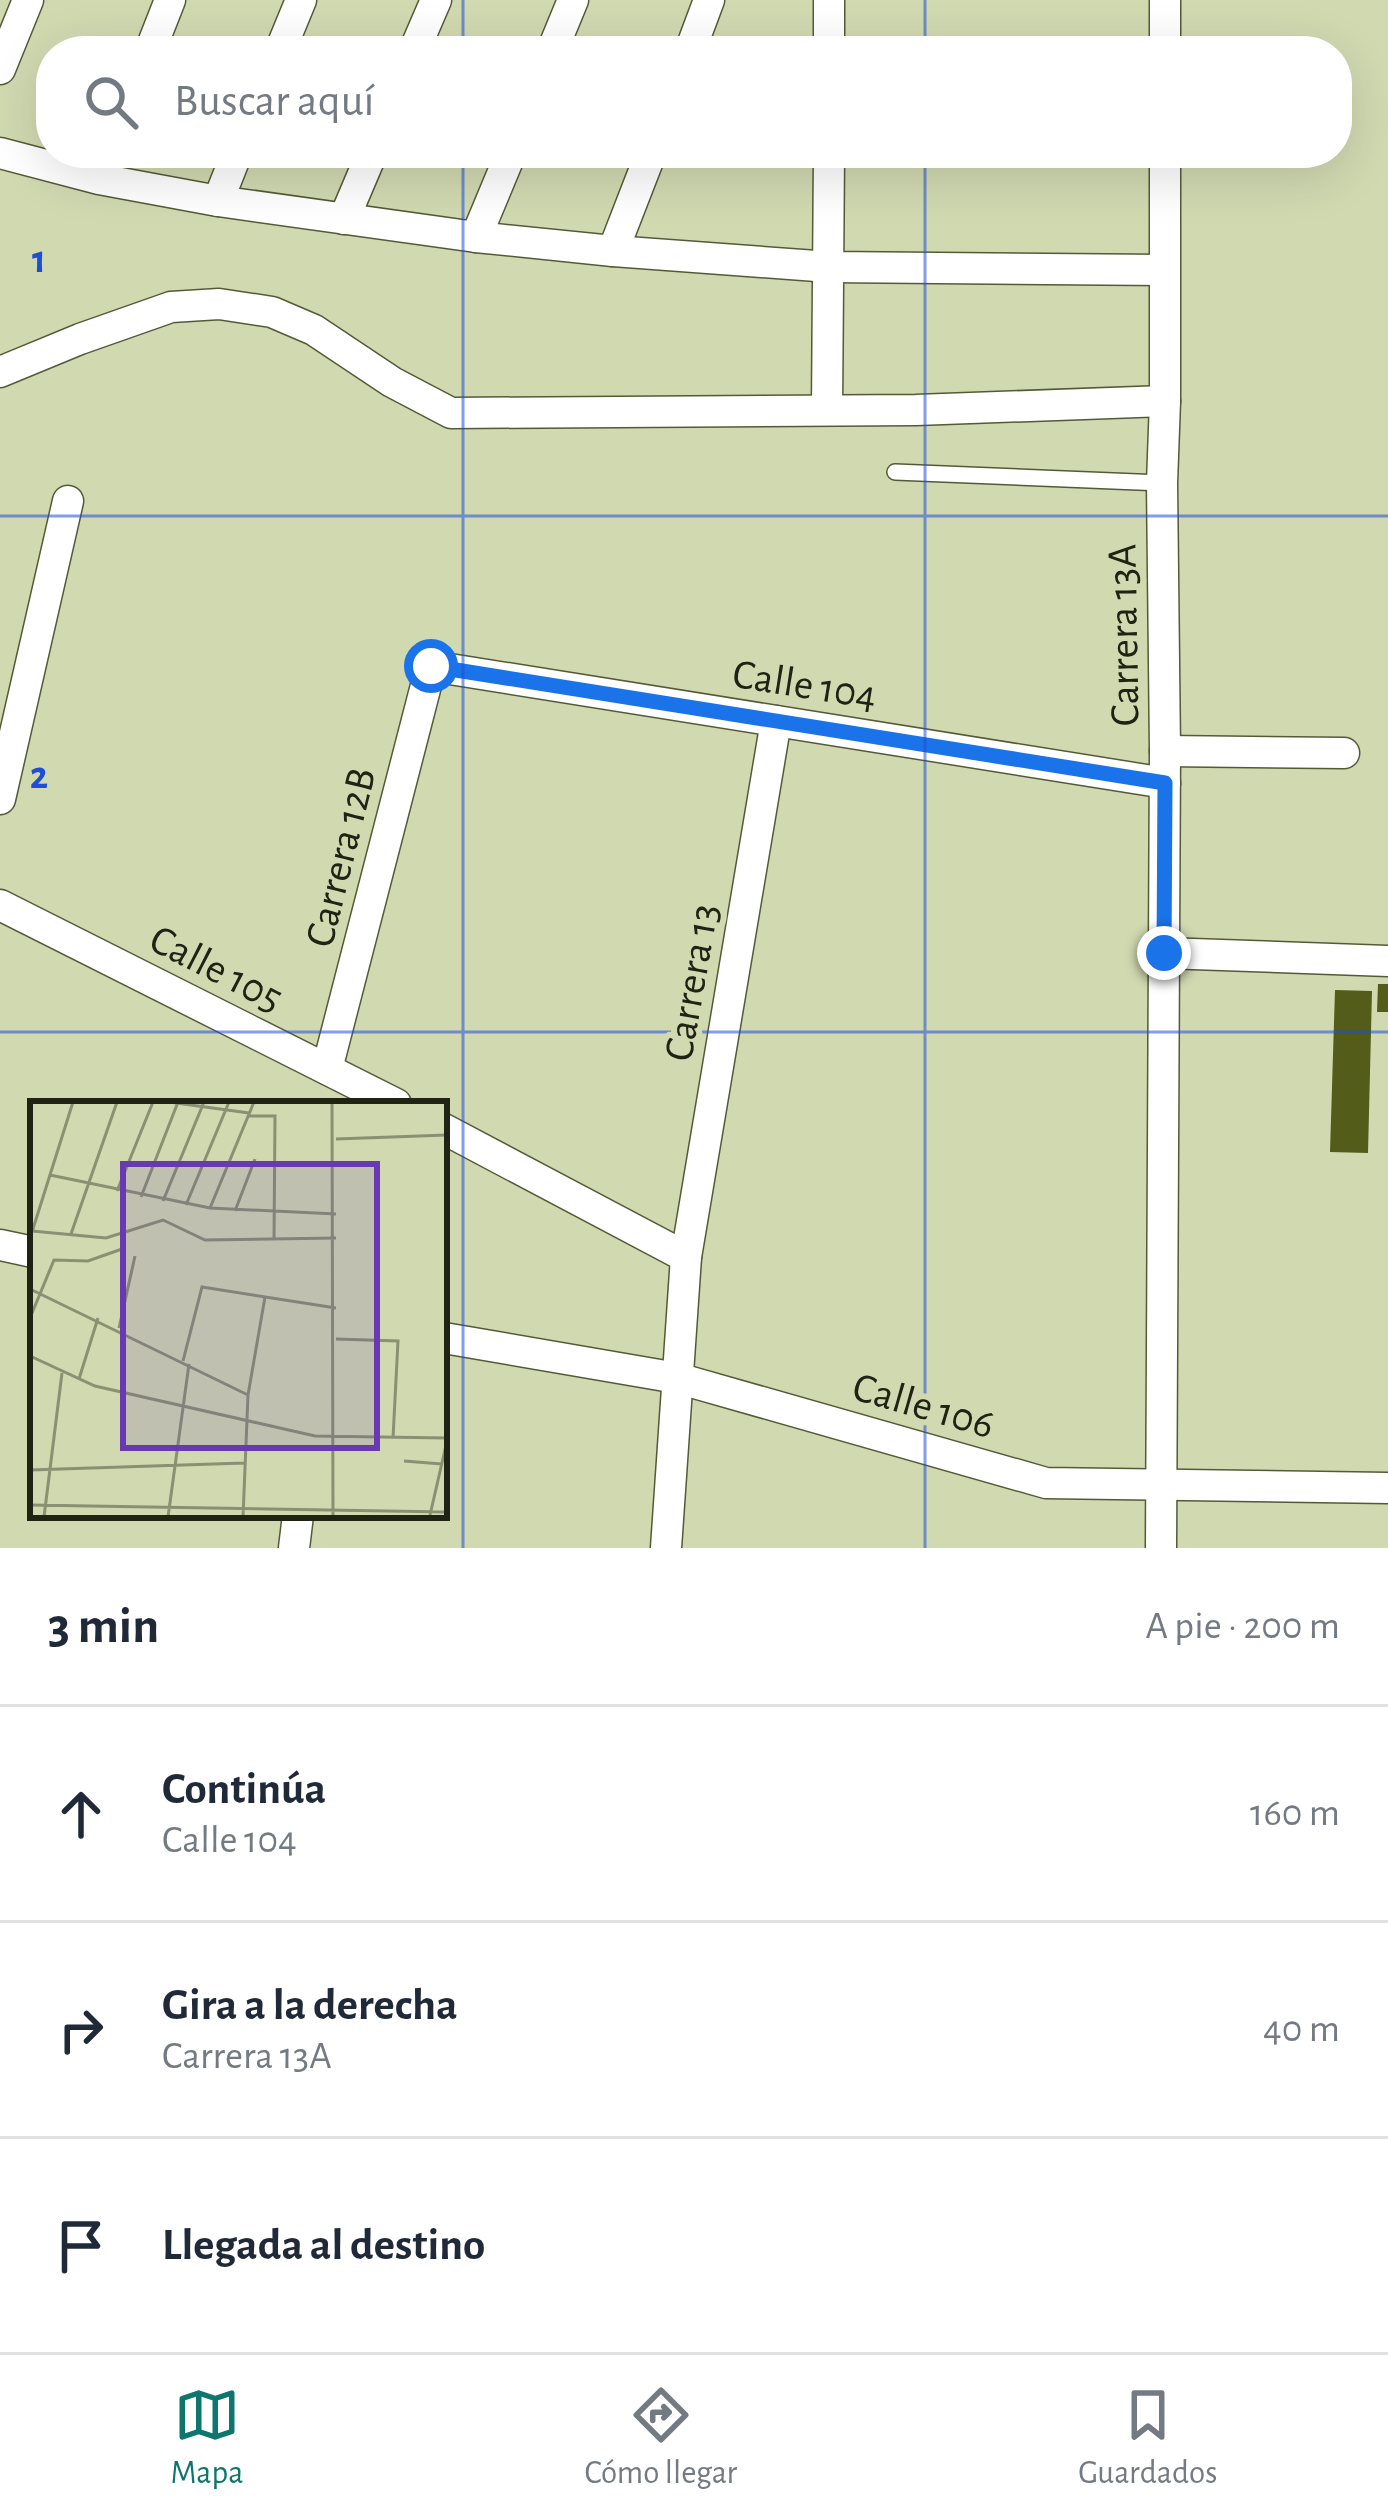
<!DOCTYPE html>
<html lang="es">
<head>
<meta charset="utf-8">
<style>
  :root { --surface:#fff; --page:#f6f6f7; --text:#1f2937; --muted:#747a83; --line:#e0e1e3; --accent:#0f766e }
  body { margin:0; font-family:"Alegreya Sans",sans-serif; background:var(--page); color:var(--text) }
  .stop { position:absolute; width:36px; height:36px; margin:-27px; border:9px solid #1a73e8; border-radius:50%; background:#fff }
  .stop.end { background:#1a73e8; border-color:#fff; box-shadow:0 3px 12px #0008 }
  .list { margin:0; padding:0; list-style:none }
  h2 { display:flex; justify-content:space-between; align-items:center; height:156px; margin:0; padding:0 48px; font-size:51px }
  h2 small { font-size:39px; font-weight:400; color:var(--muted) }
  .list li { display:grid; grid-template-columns:78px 1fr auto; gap:36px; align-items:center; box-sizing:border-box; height:216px; padding:0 48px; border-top:3px solid var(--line) }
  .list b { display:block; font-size:45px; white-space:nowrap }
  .list p { margin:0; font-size:39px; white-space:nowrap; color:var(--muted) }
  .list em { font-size:39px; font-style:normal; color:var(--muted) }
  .icon { flex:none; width:66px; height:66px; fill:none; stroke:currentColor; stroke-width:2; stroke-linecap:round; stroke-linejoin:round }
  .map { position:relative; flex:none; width:1388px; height:1548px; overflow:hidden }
  .search { position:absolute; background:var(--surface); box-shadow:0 12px 48px #0002; left:36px; right:36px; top:36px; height:132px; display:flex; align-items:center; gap:30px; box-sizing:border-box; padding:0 42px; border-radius:48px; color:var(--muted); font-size:45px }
  .sheet { height:804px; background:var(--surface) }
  nav { display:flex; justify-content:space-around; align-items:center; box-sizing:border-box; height:168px; border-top:3px solid var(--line); background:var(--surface); font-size:33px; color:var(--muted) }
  nav a { display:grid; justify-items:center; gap:6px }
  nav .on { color:var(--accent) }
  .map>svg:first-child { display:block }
  .building { fill:#535c19 }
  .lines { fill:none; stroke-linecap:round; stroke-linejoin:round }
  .service-casing { stroke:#545a37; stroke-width:18 }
  .minor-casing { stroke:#545a37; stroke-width:33 }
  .service { stroke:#fff; stroke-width:15 }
  .minor { stroke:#fff; stroke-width:30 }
  .route { stroke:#1a73e8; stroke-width:15 }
  .grid { fill:none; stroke:#1d4ed8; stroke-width:3; stroke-opacity:0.55 }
  .labels { text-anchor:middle; stroke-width:12; stroke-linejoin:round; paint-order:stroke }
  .street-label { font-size:42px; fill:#202213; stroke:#d1d9b1 }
  .inset-road { fill:none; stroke:#8a9072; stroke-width:3 }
  .view { fill:#6839b1; fill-opacity:0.15; stroke:#6839b1; stroke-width:6 }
  .inset-edge { fill:none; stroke:#202213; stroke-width:6 }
  .grid-label { font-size:39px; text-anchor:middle; font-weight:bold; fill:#1d4ed8; stroke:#d1d9b1; stroke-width:12; stroke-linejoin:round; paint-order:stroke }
</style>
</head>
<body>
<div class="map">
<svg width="1388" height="1548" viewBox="0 0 1388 1548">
  <rect width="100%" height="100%" fill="#d1d9b1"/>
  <g class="building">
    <polygon points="1378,984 1388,984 1388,1012 1377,1012"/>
    <polygon points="1335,990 1372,991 1368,1153 1330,1152"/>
  </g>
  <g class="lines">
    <g class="service-casing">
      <polyline id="service" points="895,472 1162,483"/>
    </g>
    <g class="minor-casing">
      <g id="minor">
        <polyline points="829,0 829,51"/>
        <polyline points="150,51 170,0"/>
        <polyline points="280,51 301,0"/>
        <polyline points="414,51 436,0"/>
        <polyline points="552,51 573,0"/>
        <polyline points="690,51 709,0"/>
        <polyline points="1165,51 1165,0"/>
        <polyline points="0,69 28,0"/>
        <polyline points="0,153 99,179 218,201 476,237 613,251 830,267 1164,270"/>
        <polyline points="218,201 237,153"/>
        <polyline points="344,219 372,153"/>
        <polyline points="476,237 511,153"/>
        <polyline points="613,251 651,153"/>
        <polyline points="0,372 80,339 171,307 219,304 272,312 314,330 392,382 451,413 916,410 1165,401"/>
        <polyline points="827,410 829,153"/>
        <polyline points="1165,751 1344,753"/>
        <polyline points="0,799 68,501"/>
        <polyline points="0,905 396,1104"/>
        <polyline points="1164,953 1388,961"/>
        <polyline points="327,1069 431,666 1165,783"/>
        <polyline points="444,1129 686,1257"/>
        <polyline points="0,1245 33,1252"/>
        <polyline points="444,1338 677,1378 1046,1483 1388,1488"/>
        <polyline points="294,1548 298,1515"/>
        <polyline points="666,1548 686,1257 776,721"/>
        <polyline points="1161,1548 1165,751 1162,483 1165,401 1165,153"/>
      </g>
    </g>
    <use href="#service" class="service"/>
    <use href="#minor" class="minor"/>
  </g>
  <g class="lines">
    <polyline class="route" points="431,666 1165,783 1164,953"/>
  </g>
  <path class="grid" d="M463,0V51M925,0V51M463,153V1548M925,153V1548M0,516H1388M0,1032H1388"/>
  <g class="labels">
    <g class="street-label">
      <text transform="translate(1122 635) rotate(-91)" y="15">Carrera 13A</text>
      <text transform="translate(805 683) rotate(9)" y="15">Calle 104</text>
      <text transform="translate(339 857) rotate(-76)" y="15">Carrera 12B</text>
      <text transform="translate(217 967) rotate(27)" y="15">Calle 105</text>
      <text transform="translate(690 982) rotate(-80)" y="15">Carrera 13</text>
      <text transform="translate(924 1404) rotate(16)" y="15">Calle 106</text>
    </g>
  </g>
  <g transform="translate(30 1101)">
    <rect width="417" height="417" fill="#d1d9b1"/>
    <path class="inset-road" d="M139,1L219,12M302,1L303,416M218,15H245L244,139M306,38L417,34M20,74L180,107L306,113M87,90L123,1M111,96L148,1M133,100L174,1M156,104L199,1M180,107L224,1M205,110L225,58M2,130L76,137L133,119L175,139L306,137M2,131L43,1M41,133L87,1M0,188L218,294M0,217L24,159L58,160L92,148M89,227L105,155M306,238L368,240L363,337M0,255L65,285L285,335L417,337M153,260L172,186L306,207M49,278L68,217M374,360L412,363M0,369L214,362M0,404L417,411M400,414L417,340M14,416L32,272M138,416L159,263M213,416L218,294L235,196"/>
    <path class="view" d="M93,63H347V347H93Z"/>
    <rect width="417" height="417" class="inset-edge"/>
  </g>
  <g class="grid-label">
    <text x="39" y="272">1</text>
    <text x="39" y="788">2</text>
  </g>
</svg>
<div class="stop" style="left:431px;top:666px"></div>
<div class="stop end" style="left:1164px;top:953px"></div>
<div class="search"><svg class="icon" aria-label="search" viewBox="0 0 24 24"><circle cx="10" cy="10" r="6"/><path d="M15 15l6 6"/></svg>Buscar aquí</div>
</div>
<section class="sheet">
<h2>3 min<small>A pie · 200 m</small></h2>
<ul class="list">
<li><svg class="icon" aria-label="ahead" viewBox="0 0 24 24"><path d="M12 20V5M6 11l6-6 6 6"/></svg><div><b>Continúa</b><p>Calle 104</p></div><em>160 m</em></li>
<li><svg class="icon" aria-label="right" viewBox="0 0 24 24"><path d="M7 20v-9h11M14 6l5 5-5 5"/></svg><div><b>Gira a la derecha</b><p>Carrera 13A</p></div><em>40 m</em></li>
<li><svg class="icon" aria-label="arrive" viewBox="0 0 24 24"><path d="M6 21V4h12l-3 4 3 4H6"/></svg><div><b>Llegada al destino</b></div></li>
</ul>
</section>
<nav>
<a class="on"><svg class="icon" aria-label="map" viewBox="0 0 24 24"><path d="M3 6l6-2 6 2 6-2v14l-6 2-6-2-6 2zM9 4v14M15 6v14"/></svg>Mapa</a>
<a><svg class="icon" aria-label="directions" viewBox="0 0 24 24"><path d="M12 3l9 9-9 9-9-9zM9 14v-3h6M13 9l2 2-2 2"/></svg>Cómo llegar</a>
<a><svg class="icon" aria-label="saved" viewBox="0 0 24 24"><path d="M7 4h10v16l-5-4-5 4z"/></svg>Guardados</a>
</nav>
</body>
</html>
